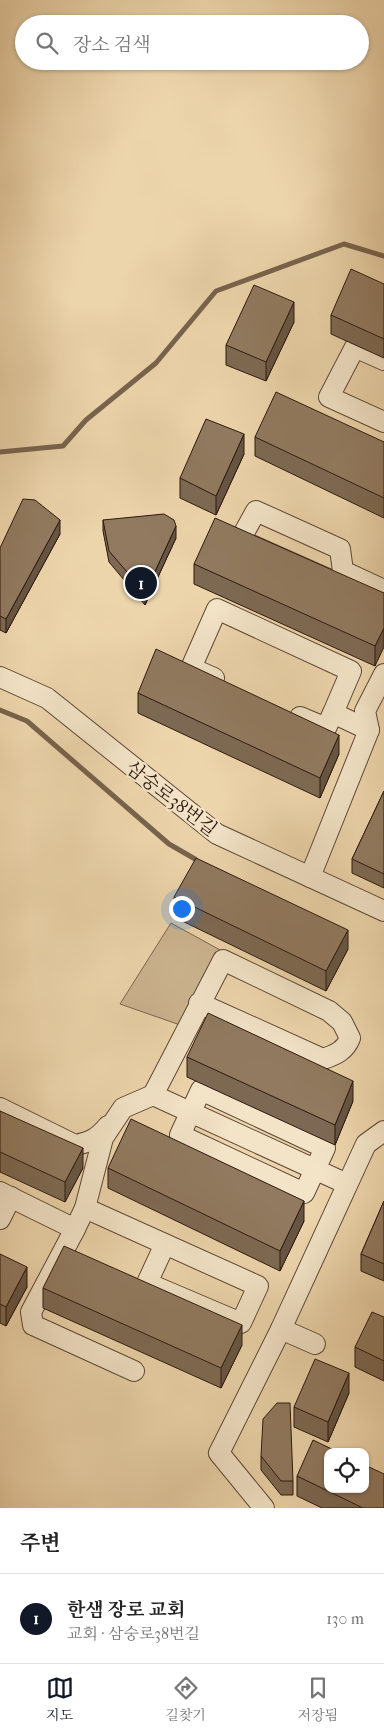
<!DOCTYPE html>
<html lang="ko">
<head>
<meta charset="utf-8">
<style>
  :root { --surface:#fff; --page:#f2f2f2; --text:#222; --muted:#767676; --line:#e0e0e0; --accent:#111827 }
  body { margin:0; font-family:"IM FELL French Canon","Noto Serif KR",serif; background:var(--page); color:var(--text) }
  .controls { position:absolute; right:15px; bottom:15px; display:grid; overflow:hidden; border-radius:10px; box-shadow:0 1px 4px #0004 }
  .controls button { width:45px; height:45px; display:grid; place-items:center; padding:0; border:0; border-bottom:1px solid var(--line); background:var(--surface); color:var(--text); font:25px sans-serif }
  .you { position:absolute; left:181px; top:908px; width:18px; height:18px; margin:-12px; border:4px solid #fff; border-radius:50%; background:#1a73e8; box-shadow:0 0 0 8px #1a73e833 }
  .badge { display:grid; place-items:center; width:32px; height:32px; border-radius:50%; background:var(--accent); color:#fff; font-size:16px; font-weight:700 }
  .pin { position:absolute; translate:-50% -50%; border:2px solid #fff; box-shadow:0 1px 5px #0006 }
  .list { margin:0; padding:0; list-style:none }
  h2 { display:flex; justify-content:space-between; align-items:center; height:65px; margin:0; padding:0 20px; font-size:21px }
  h2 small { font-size:16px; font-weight:400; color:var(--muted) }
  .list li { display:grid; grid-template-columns:32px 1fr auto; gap:15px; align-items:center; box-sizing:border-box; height:90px; padding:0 20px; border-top:1px solid var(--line) }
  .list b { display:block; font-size:19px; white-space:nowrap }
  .list p { margin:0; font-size:16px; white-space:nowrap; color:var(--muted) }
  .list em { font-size:16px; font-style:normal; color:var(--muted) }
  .icon { flex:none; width:28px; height:28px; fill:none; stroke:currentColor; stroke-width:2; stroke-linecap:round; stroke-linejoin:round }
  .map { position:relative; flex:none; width:384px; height:1508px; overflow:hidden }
  .search { position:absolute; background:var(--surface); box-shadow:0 1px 4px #0004; left:15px; right:15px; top:15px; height:55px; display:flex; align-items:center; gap:12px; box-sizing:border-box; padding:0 18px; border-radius:28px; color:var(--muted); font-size:19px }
  .sheet { height:155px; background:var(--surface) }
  nav { display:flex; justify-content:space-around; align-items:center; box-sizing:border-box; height:70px; border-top:1px solid var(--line); background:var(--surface); font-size:14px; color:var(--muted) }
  nav a { display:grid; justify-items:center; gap:2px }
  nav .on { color:var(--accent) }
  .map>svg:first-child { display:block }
  .green { fill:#ccb590; stroke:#7c6650 }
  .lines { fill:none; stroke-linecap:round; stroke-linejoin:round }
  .stream { stroke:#79634d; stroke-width:5 }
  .minor-casing { stroke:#5d4736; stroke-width:22 }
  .minor { stroke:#f3e4c8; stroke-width:20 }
  .wall { fill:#7d6953; stroke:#2d180f }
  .shaded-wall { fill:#665543; stroke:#2d180f }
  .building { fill:#917a60; stroke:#2d180f }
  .labels { text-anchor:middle; stroke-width:4.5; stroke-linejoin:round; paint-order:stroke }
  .street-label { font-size:19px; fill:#2d180f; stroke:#f3e4c8 }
</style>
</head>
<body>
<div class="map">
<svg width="384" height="1508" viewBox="0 0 384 1508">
  <rect width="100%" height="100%" fill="#edd5ab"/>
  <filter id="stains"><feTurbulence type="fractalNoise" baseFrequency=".004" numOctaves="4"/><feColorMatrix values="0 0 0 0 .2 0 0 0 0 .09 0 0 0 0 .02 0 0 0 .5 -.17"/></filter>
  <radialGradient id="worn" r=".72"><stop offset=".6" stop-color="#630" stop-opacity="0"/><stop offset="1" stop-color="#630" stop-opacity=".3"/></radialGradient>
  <polygon class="green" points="171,923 222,951 183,1026 120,1004"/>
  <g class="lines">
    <g class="stream">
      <polyline points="0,452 63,446 86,420 156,363 216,291 344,244 384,256"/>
      <polyline points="0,710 27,721 169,844 195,859"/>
    </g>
    <g class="minor-casing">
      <g id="minor">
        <polyline points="384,360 355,347 329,397 384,422"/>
        <polygon points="256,511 340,549 343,571 337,583 240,540"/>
        <polyline points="343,571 384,590"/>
        <polyline points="0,677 47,698 217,834 384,911"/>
        <polyline points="214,678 191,668 217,609 351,671 333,713 369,730"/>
        <polyline points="300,717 326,728 333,713"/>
        <polyline points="310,877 369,730 365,711 384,674"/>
        <path d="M199,1003L323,1059C335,1055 345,1051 350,1038L342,1022L329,1011L223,960L153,1095L347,1184"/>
        <polygon points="201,1090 325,1148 304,1193 180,1135"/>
        <path d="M0,1108L75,1145C91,1142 98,1138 108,1126"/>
        <polyline points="0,1192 75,1229 85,1208 103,1138 123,1108 153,1095"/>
        <polyline points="85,1208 258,1286 241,1323 147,1283 165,1244"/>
        <polyline points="0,1219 11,1197"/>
        <polyline points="75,1229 31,1312 33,1325 134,1371"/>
        <polyline points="281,1329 315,1344"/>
        <polyline points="264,1508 219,1453 281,1329 366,1144 384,1131"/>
      </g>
    </g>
    <use href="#minor" class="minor"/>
  </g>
  <g class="wall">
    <polygon points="384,284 384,358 331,334 331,315"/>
    <polygon points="294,322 266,381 226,365 226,345"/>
    <polygon points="255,437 384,442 384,518 255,456"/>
    <polygon points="244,454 216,515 180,498 180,478"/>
    <polygon points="103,520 176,538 145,605 109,562 103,531"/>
    <polygon points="60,534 6,633 0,630 0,548"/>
    <polygon points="194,564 384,593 375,666 194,584"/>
    <polygon points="138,693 339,754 320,798 138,713"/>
    <polygon points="384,791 384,888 352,873 352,859"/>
    <polygon points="174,897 348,949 326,991 174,917"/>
    <polygon points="187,1057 353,1101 335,1145 187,1077"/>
    <polygon points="0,1111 83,1168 65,1202 0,1172"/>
    <polygon points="108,1168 304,1221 280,1271 108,1188"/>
    <polygon points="384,1201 384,1281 361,1271 361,1254"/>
    <polygon points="0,1254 27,1287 6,1326 0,1323"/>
    <polygon points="43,1288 242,1345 221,1388 43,1308"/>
    <polygon points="384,1317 384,1381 355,1367 355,1347"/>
    <polygon points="349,1393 328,1442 294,1427 294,1407"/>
    <polygon points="261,1456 293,1481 293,1495 281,1495 261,1470"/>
    <polygon points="297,1476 384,1508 322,1508 297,1496"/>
  </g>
  <g class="shaded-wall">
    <polygon points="294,302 294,322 266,381 266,362"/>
    <polygon points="244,434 244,454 216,515 216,496"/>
    <polygon points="60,520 60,534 6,633 6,619"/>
    <polygon points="176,526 176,538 145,605 145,593"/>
    <polygon points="384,628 384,647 375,666 375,646"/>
    <polygon points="339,735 339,754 320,798 320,778"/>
    <polygon points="348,930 348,949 326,991 326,971"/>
    <polygon points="353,1081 353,1101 335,1145 335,1125"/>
    <polygon points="83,1148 83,1168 65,1202 65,1182"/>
    <polygon points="304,1201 304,1221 280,1271 280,1251"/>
    <polygon points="27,1267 27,1287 6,1326 6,1307"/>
    <polygon points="242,1325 242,1345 221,1388 221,1368"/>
    <polygon points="349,1373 349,1393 328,1442 328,1422"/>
  </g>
  <g class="building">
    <polygon points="351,269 384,284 384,339 331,315"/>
    <polygon points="254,285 294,302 266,362 226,345"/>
    <polygon points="276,392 384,442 384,498 255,437"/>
    <polygon points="206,419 244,434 216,496 180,478"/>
    <polygon points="23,499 35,500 60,520 6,619 0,616 0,548"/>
    <polygon points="164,514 174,520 176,526 145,593 109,551 103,520"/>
    <polygon points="215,518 384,593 384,628 375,646 194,564"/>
    <polygon points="156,649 339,735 320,778 138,693"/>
    <polygon points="384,791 384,874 352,859"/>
    <polygon points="196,858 348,930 326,971 174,897"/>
    <polygon points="208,1013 353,1081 335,1125 187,1057"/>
    <polygon points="0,1111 83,1148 65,1182 0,1152"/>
    <polygon points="131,1119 304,1201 280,1251 108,1168"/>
    <polygon points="384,1201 384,1264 361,1254"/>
    <polygon points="64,1246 242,1325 221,1368 43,1288"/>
    <polygon points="0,1254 27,1267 6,1307 0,1304"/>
    <polygon points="372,1312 384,1317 384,1361 355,1347"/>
    <polygon points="315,1359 349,1373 328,1422 294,1407"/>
    <polygon points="277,1403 290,1403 293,1481 281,1481 261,1456 263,1419"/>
    <polygon points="313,1440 338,1452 328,1452 328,1489 365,1489 365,1465 384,1474 384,1508 363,1508 297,1476"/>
  </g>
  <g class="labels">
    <g class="street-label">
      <text transform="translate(172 798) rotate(38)" y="7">삼숭로38번길</text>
    </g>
  </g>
  <rect width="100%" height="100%" filter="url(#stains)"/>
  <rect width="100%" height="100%" fill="url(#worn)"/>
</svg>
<div class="controls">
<button><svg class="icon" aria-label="locate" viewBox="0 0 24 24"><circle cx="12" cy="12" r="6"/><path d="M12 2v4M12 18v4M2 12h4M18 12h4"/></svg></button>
</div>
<div class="you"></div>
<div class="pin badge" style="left:141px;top:583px">1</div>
<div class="search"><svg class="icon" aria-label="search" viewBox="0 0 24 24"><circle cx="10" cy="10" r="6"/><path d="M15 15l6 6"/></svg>장소 검색</div>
</div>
<section class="sheet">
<h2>주변<small></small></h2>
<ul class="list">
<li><span class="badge">1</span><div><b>한샘 장로 교회</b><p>교회 · 삼숭로38번길</p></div><em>130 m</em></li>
</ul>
</section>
<nav>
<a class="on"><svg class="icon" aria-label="map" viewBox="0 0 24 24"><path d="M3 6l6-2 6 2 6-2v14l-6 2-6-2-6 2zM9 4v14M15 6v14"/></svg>지도</a>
<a><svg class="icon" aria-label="directions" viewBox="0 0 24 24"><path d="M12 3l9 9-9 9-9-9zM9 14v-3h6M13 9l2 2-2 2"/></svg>길찾기</a>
<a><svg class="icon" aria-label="saved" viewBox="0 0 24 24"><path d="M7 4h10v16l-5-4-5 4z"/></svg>저장됨</a>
</nav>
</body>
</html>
